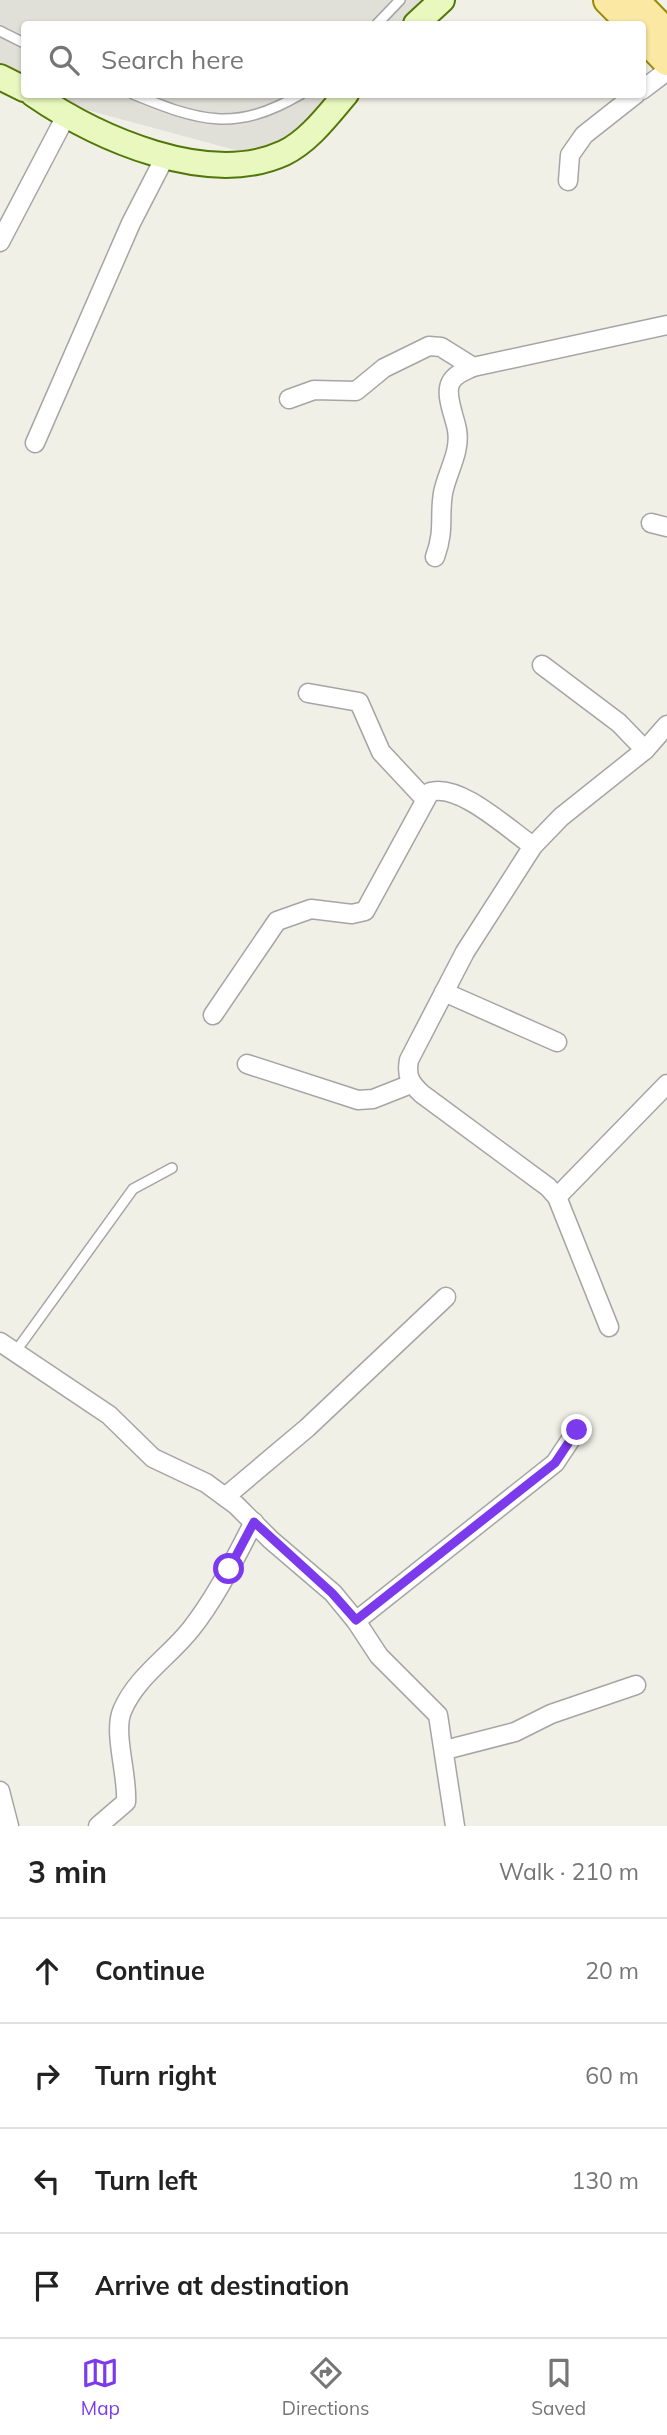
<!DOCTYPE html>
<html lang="en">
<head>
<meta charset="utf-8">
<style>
  :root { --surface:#fff; --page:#f6f6f6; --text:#222; --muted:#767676; --line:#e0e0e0; --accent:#7c3aed }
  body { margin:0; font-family:Mulish,sans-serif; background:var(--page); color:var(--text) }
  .stop { position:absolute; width:21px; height:21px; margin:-16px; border:5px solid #7c3aed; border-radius:50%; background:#fff }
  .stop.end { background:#7c3aed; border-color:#fff; box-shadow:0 2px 7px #0008 }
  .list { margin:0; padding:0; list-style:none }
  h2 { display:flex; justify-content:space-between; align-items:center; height:91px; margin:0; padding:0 28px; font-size:30px }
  h2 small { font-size:23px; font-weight:400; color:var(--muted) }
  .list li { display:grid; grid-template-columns:46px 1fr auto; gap:21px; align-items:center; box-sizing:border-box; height:105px; padding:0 28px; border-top:2px solid var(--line) }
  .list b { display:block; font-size:26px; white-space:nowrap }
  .list em { font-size:23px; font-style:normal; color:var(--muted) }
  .icon { flex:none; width:38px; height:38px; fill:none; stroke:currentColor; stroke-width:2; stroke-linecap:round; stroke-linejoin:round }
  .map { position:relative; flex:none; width:667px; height:1826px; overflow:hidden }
  .search { position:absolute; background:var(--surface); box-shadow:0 2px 5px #0004; left:21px; right:21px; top:21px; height:77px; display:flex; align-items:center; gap:18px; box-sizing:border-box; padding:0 24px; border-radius:7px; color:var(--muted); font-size:26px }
  .sheet { height:511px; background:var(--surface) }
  nav { display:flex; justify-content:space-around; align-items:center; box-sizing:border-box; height:98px; border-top:2px solid var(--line); background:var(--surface); font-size:19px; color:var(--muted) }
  nav a { display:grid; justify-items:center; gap:4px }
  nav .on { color:var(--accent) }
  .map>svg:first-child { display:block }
  .airport { fill:#e0dfd8 }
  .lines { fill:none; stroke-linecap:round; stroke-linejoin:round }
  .lane-casing { stroke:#a5a5a5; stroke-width:12 }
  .street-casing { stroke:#a5a5a5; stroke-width:21 }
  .secondary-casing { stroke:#527708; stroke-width:28 }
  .primary-casing { stroke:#998904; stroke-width:32 }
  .lane { stroke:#fff; stroke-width:9 }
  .street { stroke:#fff; stroke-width:18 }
  .secondary { stroke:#e8f8be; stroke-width:24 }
  .primary { stroke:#fae8a3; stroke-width:28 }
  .route { stroke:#7c3aed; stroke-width:9 }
</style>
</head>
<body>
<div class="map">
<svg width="667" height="1826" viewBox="0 0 667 1826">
  <rect width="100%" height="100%" fill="#f1f0e7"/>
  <g class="airport">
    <polygon points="0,0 427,0 403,24 24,24 24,85 0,74"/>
    <polygon points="48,95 336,95 291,140 239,151 76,107"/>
  </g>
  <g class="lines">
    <g class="lane-casing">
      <g id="lane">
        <polyline points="377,24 400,0"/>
        <polyline points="0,31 24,43"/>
        <path d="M133,94C199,121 235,133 301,94"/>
        <polyline points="16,1351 133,1189 172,1168"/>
      </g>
    </g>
    <g class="street-casing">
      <g id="street">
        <polyline points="642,90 667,71"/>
        <polyline points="568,181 570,155 584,135 636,94"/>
        <polyline points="0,242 67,114"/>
        <polyline points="289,399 314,390 356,391 384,368 429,346 441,347 473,367"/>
        <polyline points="35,443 131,223 165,157"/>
        <polyline points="651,523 667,527"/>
        <path d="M435,557C445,530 439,517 443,493C447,472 461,452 457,430C455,417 444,394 451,382C455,374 465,371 473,367L667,325"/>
        <polyline points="542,665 619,723 645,750"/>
        <polyline points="308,693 359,702 381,752 424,798"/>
        <polyline points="444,992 557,1042"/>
        <path d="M213,1015L277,921L311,909L352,914L365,911L430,792C460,783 508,829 533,846"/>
        <polyline points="247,1064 358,1100 373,1099 411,1084"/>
        <polyline points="557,1197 667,1084"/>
        <path d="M609,1327L557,1197L548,1187L422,1094C410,1083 406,1076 409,1060L465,952L533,846L561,817L645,750L667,725"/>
        <polyline points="0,1342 109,1415 153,1458 206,1483 236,1505 271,1540 333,1593 356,1621 379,1656 438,1715 455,1826"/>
        <polyline points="225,1497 307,1428 446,1297"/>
        <polyline points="356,1621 555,1463 577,1430"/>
        <polyline points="445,1750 515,1732 551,1714 636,1685"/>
        <polyline points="0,1791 9,1826"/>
        <path d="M98,1826L126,1802C128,1776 113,1733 122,1711C136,1677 169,1657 191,1629C217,1596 235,1558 254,1522"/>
      </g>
    </g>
    <g class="secondary-casing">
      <g id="secondary">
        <polyline points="416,24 442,0"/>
        <polyline points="0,77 24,89"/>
        <path d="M33,94C97,138 208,188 284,153C309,141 328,115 346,94"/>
      </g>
    </g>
    <g class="primary-casing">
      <g id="primary">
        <polyline points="608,0 632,24"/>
        <polyline points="634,0 667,34"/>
        <polyline points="642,35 667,61"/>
      </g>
    </g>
    <use href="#lane" class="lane"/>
    <use href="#street" class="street"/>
    <use href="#secondary" class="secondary"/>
    <use href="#primary" class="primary"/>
  </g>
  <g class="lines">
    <polyline class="route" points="229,1569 254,1522 332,1593 356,1620 555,1463 577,1430"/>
  </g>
</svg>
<div class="stop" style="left:229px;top:1569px"></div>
<div class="stop end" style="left:577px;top:1430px"></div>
<div class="search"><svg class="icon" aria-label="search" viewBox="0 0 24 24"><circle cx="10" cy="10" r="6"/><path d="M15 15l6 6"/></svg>Search here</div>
</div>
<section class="sheet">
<h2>3 min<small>Walk · 210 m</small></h2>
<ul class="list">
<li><svg class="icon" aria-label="ahead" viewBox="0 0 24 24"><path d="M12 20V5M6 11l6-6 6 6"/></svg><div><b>Continue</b></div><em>20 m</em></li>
<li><svg class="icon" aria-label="right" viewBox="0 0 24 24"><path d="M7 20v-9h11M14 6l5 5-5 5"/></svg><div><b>Turn right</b></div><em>60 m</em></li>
<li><svg class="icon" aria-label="left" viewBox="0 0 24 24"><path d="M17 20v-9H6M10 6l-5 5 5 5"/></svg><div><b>Turn left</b></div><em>130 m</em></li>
<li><svg class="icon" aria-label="arrive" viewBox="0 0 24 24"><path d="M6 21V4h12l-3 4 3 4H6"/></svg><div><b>Arrive at destination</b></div></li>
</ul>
</section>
<nav>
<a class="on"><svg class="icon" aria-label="map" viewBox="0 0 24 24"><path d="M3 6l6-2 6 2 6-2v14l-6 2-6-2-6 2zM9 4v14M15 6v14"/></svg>Map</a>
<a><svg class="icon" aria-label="directions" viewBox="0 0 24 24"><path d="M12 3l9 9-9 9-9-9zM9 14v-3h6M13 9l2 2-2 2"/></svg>Directions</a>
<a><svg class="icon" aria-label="saved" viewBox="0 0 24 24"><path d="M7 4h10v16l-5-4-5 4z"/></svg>Saved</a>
</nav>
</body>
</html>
